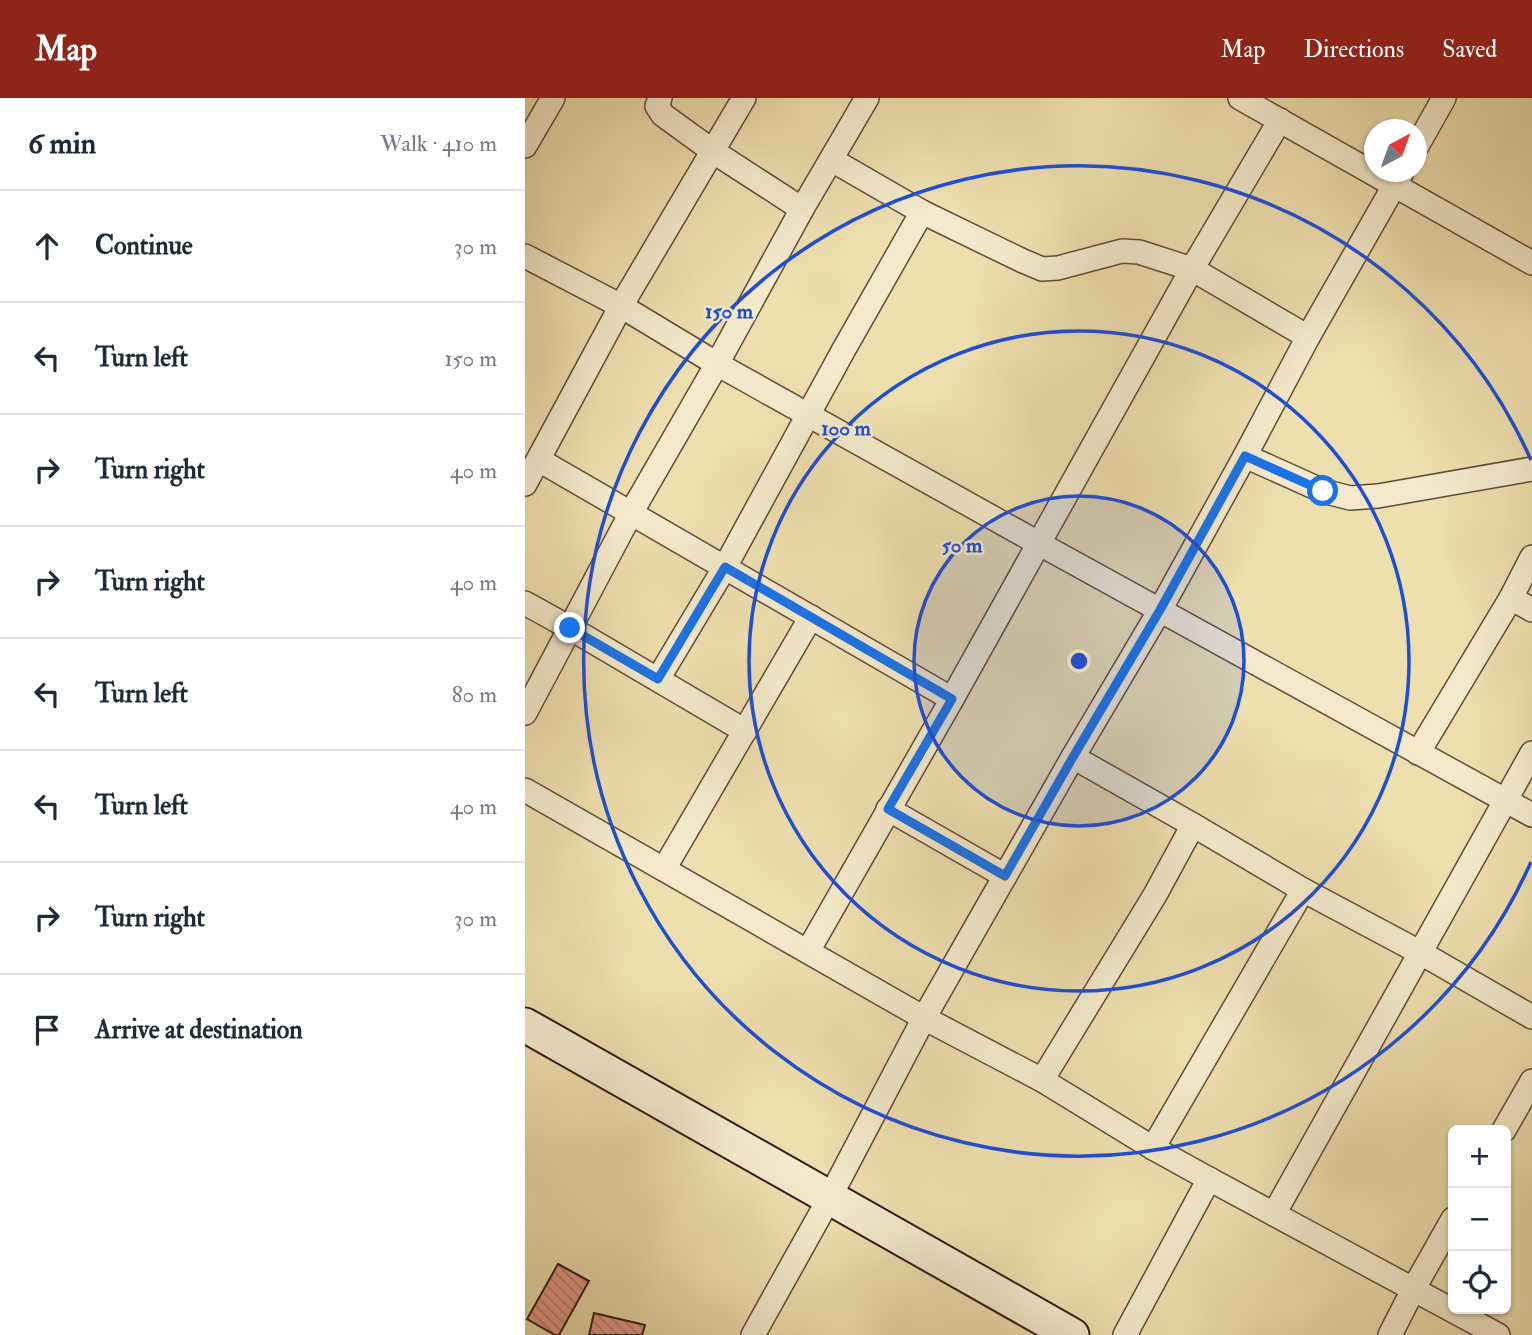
<!DOCTYPE html>
<html lang="en">
<head>
<meta charset="utf-8">
<style>
  :root { --surface:#fff; --page:#f6f6f7; --text:#1f2937; --muted:#747a83; --line:#e0e1e3; --accent:#8f2418 }
  body { margin:0; font-family:"IM FELL Double Pica",serif; background:var(--page); color:var(--text) }
  .controls { position:absolute; right:21px; bottom:21px; display:grid; overflow:hidden; border-radius:10px; box-shadow:0 2px 5px #0004 }
  .controls button { width:63px; height:63px; display:grid; place-items:center; padding:0; border:0; border-bottom:2px solid var(--line); background:var(--surface); color:var(--text); font:35px sans-serif }
  .compass { position:absolute; left:839px; top:21px; width:63px; height:63px; border-radius:50%; background:var(--surface); box-shadow:0 2px 5px #0004; rotate:41deg }
  .stop { position:absolute; width:21px; height:21px; margin:-16px; border:5px solid #1a73e8; border-radius:50%; background:#fff }
  .stop.end { background:#1a73e8; border-color:#fff; box-shadow:0 2px 7px #0008 }
  .list { margin:0; padding:0; list-style:none }
  h2 { display:flex; justify-content:space-between; align-items:center; height:91px; margin:0; padding:0 28px; font-size:30px }
  h2 small { font-size:23px; font-weight:400; color:var(--muted) }
  .list li { display:grid; grid-template-columns:46px 1fr auto; gap:21px; align-items:center; box-sizing:border-box; height:112px; padding:0 28px; border-top:2px solid var(--line) }
  .list b { display:block; font-size:26px; white-space:nowrap }
  .list em { font-size:23px; font-style:normal; color:var(--muted) }
  .icon { flex:none; width:38px; height:38px; fill:none; stroke:currentColor; stroke-width:2; stroke-linecap:round; stroke-linejoin:round }
  .map { position:relative; flex:none; width:1007px; height:1237px; overflow:hidden }
  header { display:flex; align-items:center; gap:42px; box-sizing:border-box; height:98px; padding:0 35px; background:var(--accent); color:#fff }
  header strong { font-size:33px }
  nav { display:flex; gap:38px; margin-inline-start:auto; font-size:24px }
  main { display:flex }
  aside { flex:1; background:var(--surface) }
  .map>svg:first-child { display:block }
  .building { fill:url(#building-back-hatch); stroke:#2f1a12; stroke-width:2 }
  .lines { fill:none; stroke-linecap:round; stroke-linejoin:round }
  .street-casing { stroke:#5f4b39; stroke-width:26 }
  .secondary-casing { stroke:#2f1a12; stroke-width:37 }
  .street { stroke:#f4eacb; stroke-width:23 }
  .secondary { stroke:#f4eacb; stroke-width:33 }
  .route { stroke:#1a73e8; stroke-width:9 }
  .ring { fill:none; stroke:#1d4ed8; stroke-width:3.5 }
  .centre { fill:#1d4ed8; stroke:#f4eacb; stroke-width:3.5 }
  .ring-label { font-size:21px; text-anchor:middle; font-weight:bold; fill:#1d4ed8; stroke:#f4eacb; stroke-width:5; stroke-linejoin:round; paint-order:stroke }
</style>
</head>
<body>
<header>
<strong>Map</strong>
<nav><a>Map</a><a>Directions</a><a>Saved</a></nav>
</header>
<main>
<aside>
<h2>6 min<small>Walk · 410 m</small></h2>
<ul class="list">
<li><svg class="icon" aria-label="ahead" viewBox="0 0 24 24"><path d="M12 20V5M6 11l6-6 6 6"/></svg><div><b>Continue</b></div><em>30 m</em></li>
<li><svg class="icon" aria-label="left" viewBox="0 0 24 24"><path d="M17 20v-9H6M10 6l-5 5 5 5"/></svg><div><b>Turn left</b></div><em>150 m</em></li>
<li><svg class="icon" aria-label="right" viewBox="0 0 24 24"><path d="M7 20v-9h11M14 6l5 5-5 5"/></svg><div><b>Turn right</b></div><em>40 m</em></li>
<li><svg class="icon" aria-label="right" viewBox="0 0 24 24"><path d="M7 20v-9h11M14 6l5 5-5 5"/></svg><div><b>Turn right</b></div><em>40 m</em></li>
<li><svg class="icon" aria-label="left" viewBox="0 0 24 24"><path d="M17 20v-9H6M10 6l-5 5 5 5"/></svg><div><b>Turn left</b></div><em>80 m</em></li>
<li><svg class="icon" aria-label="left" viewBox="0 0 24 24"><path d="M17 20v-9H6M10 6l-5 5 5 5"/></svg><div><b>Turn left</b></div><em>40 m</em></li>
<li><svg class="icon" aria-label="right" viewBox="0 0 24 24"><path d="M7 20v-9h11M14 6l5 5-5 5"/></svg><div><b>Turn right</b></div><em>30 m</em></li>
<li><svg class="icon" aria-label="arrive" viewBox="0 0 24 24"><path d="M6 21V4h12l-3 4 3 4H6"/></svg><div><b>Arrive at destination</b></div></li>
</ul>
</aside>
<div class="map">
<svg width="1007" height="1237" viewBox="0 0 1007 1237">
  <defs>
    <pattern id="building-back-hatch" width="6" height="6" patternUnits="userSpaceOnUse" patternTransform="scale(1.75)"><rect width="6" height="6" fill="#e4988a"/><path d="M-1 5l2 2M0 0l6 6M5-1l2 2" fill="none" stroke="#b97b6f"/></pattern>
  </defs>
  <rect width="100%" height="100%" fill="#eedfaf"/>
  <filter id="stains"><feTurbulence type="fractalNoise" baseFrequency=".00286" numOctaves="4"/><feColorMatrix values="0 0 0 0 .2 0 0 0 0 .09 0 0 0 0 .02 0 0 0 .5 -.17"/></filter>
  <radialGradient id="worn" r=".72"><stop offset=".6" stop-color="#630" stop-opacity="0"/><stop offset="1" stop-color="#630" stop-opacity=".3"/></radialGradient>
  <g class="building">
    <polygon points="33,1166 64,1183 34,1237 30,1237 2,1221"/>
    <polygon points="69,1215 120,1227 117,1237 64,1237"/>
  </g>
  <g class="lines">
    <g class="street-casing">
      <g id="street">
        <polyline points="135,0 132,8 138,17 189,54 277,111"/>
        <polyline points="715,0 1007,165"/>
        <polyline points="0,48 28,0"/>
        <polyline points="892,48 919,0"/>
        <polyline points="307,62 397,114 498,163 517,171 533,170 597,153 614,154 667,171 783,239"/>
        <polyline points="0,158 96,208 192,266 513,445 1007,717"/>
        <polyline points="720,358 798,393 825,400 853,398 1007,371"/>
        <polyline points="14,362 427,601"/>
        <polyline points="0,386 96,208 219,0"/>
        <polyline points="986,500 1007,512"/>
        <polyline points="0,505 45,530 220,633"/>
        <polyline points="133,581 200,469 318,253 397,114"/>
        <polyline points="0,615 106,415 192,266 277,111 342,0"/>
        <polyline points="893,655 986,500 1007,459"/>
        <polyline points="548,659 668,727 778,792 896,855 1007,919"/>
        <polyline points="0,692 399,920 517,982 628,1050 684,1081 973,1237"/>
        <polyline points="363,711 480,778"/>
        <polyline points="139,771 286,519"/>
        <polyline points="283,853 427,601 667,171 755,22"/>
        <polyline points="517,982 630,797 668,727"/>
        <polyline points="979,1032 1007,983"/>
        <polyline points="628,1050 778,792"/>
        <polyline points="749,1116 1007,655"/>
        <polyline points="228,1237 305,1099 399,920 548,659 635,512 720,358 783,239 877,74"/>
        <polyline points="600,1237 684,1081"/>
        <polyline points="865,1237 889,1190 928,1121"/>
      </g>
    </g>
    <g class="secondary-casing">
      <polyline id="secondary" points="0,927 547,1237"/>
    </g>
    <use href="#street" class="street"/>
    <use href="#secondary" class="secondary"/>
  </g>
  <g class="lines">
    <polyline class="route" points="45,530 133,581 200,469 427,601 363,711 480,778 548,659 635,512 720,358 798,393"/>
  </g>
  <circle cx="554" cy="563" r="165" fill="#1d4ed8" fill-opacity=".12"/>
  <g class="ring">
    <circle cx="554" cy="563" r="165"/>
    <circle cx="554" cy="563" r="330"/>
    <path d="M1006 764A495 495 0 1 1 1006 362"/>
  </g>
  <circle cx="554" cy="563" r="10" class="centre"/>
  <g class="ring-label">
    <text x="204" y="220">150 m</text>
    <text x="321" y="337">100 m</text>
    <text x="437" y="454">50 m</text>
  </g>
  <rect width="100%" height="100%" filter="url(#stains)"/>
  <rect width="100%" height="100%" fill="url(#worn)"/>
</svg>
<div class="controls">
<button>+</button>
<button>−</button>
<button><svg class="icon" aria-label="locate" viewBox="0 0 24 24"><circle cx="12" cy="12" r="6"/><path d="M12 2v4M12 18v4M2 12h4M18 12h4"/></svg></button>
</div>
<svg class="compass" viewBox="-18 -18 36 36"><path d="M0-13l5 13h-10z" fill="#e53935"/><path d="M0 13l5-13h-10z" fill="#747a83"/></svg>
<div class="stop" style="left:798px;top:393px"></div>
<div class="stop end" style="left:45px;top:530px"></div>
</div>
</main>
</body>
</html>
